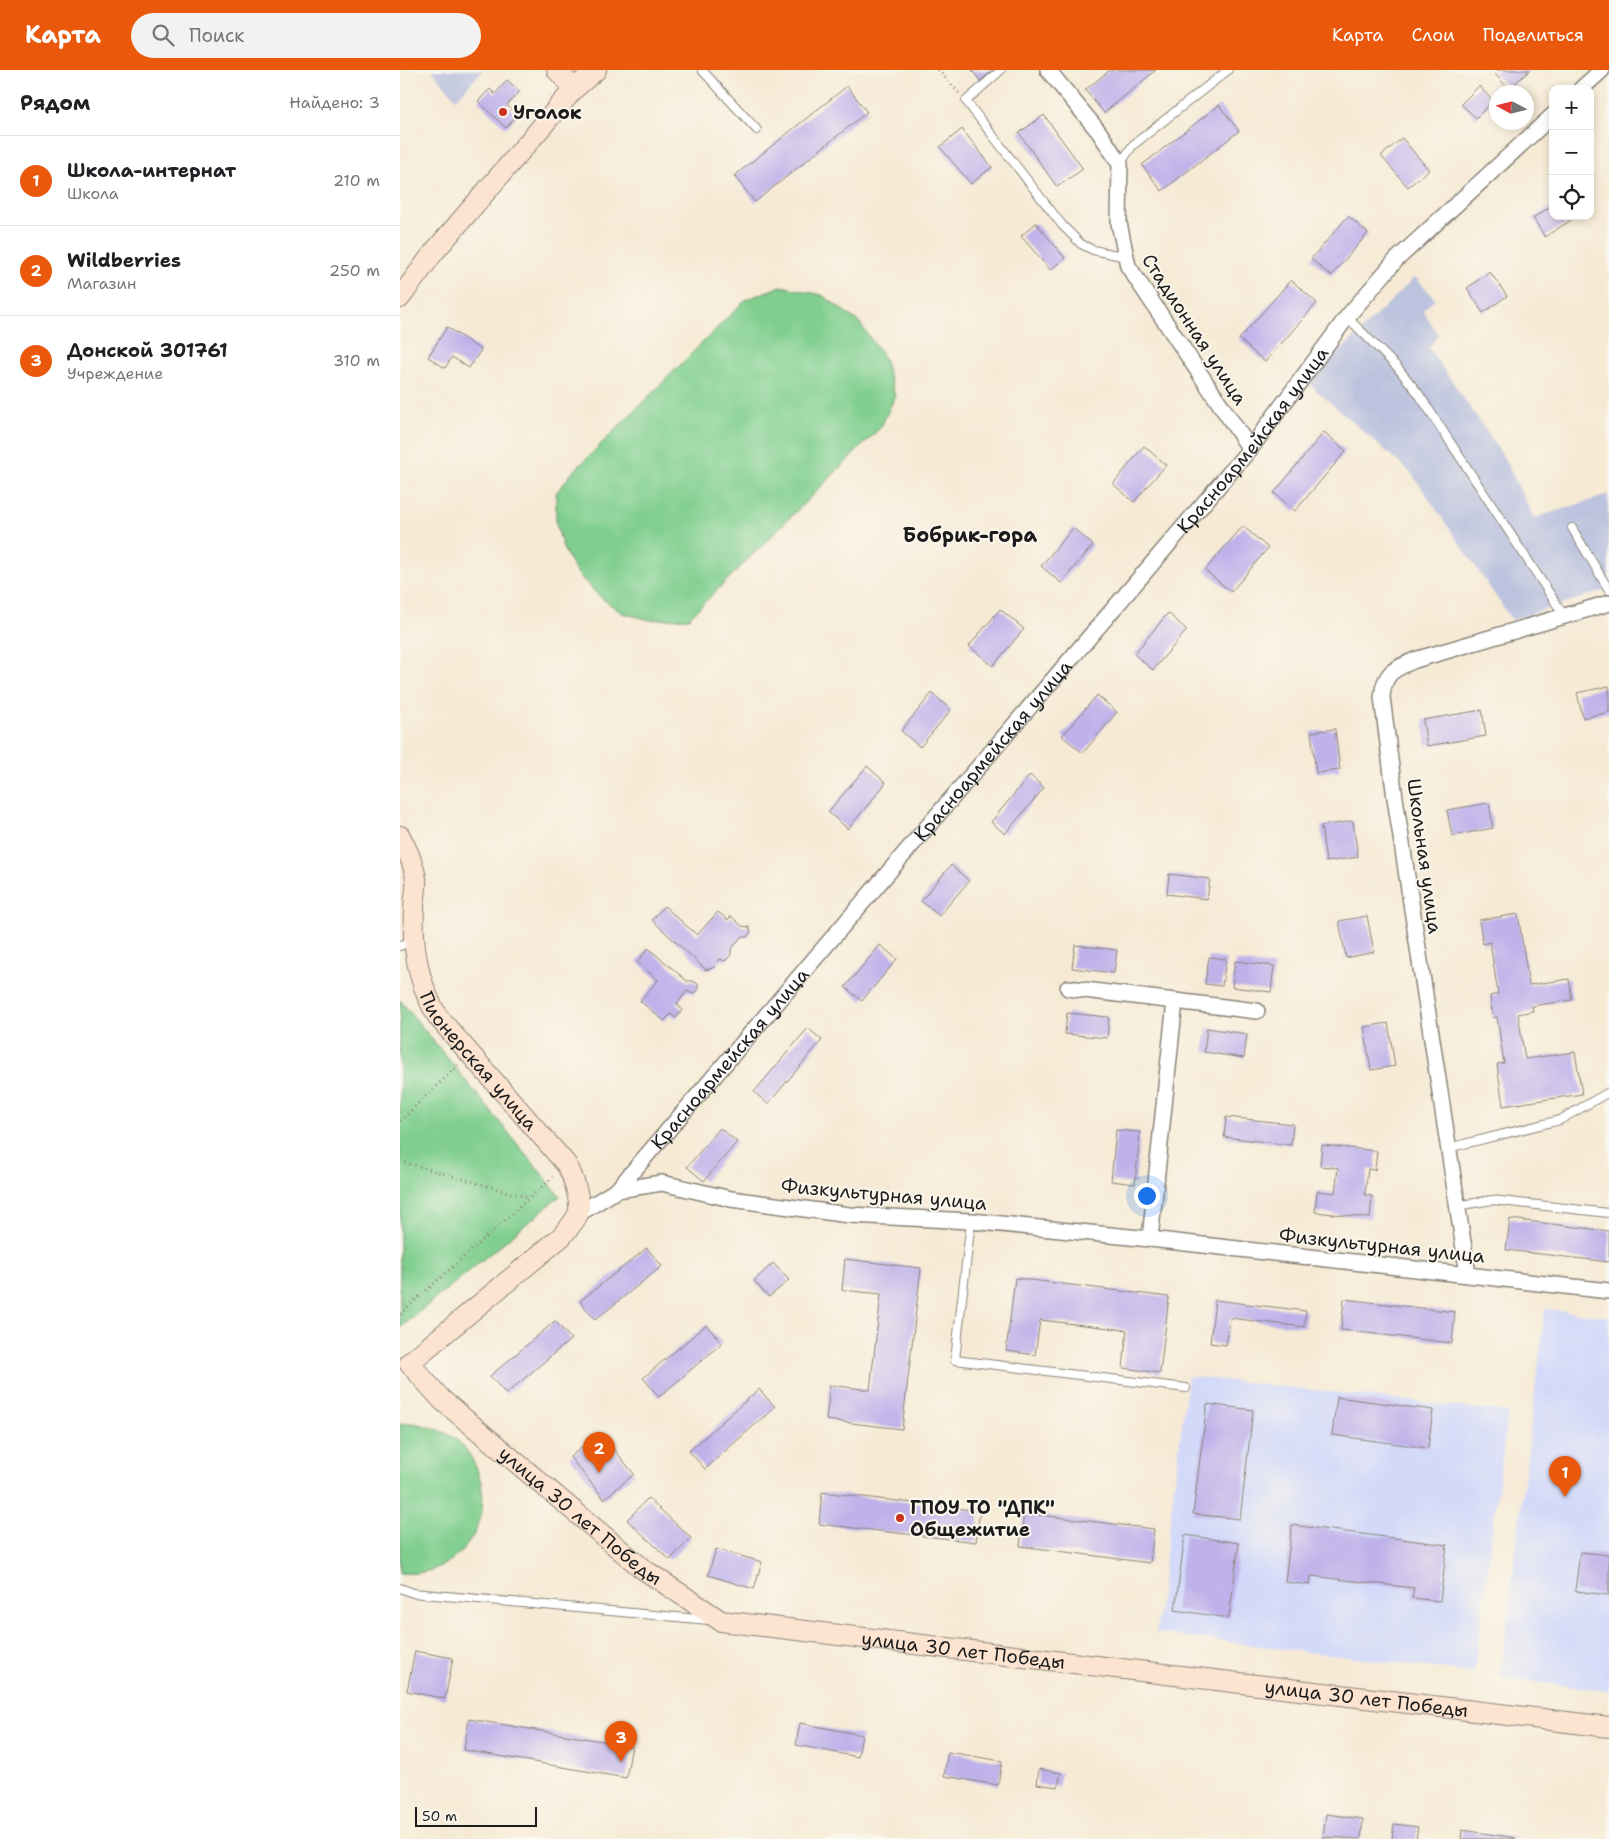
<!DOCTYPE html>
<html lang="ru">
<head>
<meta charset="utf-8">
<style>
  :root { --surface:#fff; --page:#f2f2f2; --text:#202124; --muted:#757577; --line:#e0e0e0; --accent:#ea580c }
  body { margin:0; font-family:"Shantell Sans",sans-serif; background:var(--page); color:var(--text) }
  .controls { position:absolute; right:15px; top:15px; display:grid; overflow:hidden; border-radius:10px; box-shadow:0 2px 8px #0003 }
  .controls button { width:45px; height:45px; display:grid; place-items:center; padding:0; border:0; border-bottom:1px solid var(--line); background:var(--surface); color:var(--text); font:25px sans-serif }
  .compass { position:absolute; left:1089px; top:15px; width:45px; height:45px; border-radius:50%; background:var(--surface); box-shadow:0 2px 8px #0003; rotate:277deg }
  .scale { position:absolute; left:15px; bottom:12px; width:122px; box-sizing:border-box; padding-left:5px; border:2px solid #1c1c1c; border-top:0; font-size:14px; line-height:18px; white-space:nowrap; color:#1c1c1c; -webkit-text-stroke:4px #fbf7ec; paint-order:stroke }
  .you { position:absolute; left:746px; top:1125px; width:18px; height:18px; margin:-12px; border:4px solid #fff; border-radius:50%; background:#1a73e8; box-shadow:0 0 0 8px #1a73e833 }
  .badge { display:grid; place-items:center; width:32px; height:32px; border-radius:50%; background:var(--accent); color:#fff; font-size:16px; font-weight:700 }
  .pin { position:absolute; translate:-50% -41px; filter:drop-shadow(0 1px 2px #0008) }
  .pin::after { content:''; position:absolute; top:26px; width:18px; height:15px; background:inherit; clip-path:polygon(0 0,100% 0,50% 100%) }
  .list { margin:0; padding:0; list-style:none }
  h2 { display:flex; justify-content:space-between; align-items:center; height:65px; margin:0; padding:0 20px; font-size:21px }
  h2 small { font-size:16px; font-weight:400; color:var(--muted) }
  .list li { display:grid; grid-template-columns:32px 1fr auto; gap:15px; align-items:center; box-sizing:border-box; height:90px; padding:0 20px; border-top:1px solid var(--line) }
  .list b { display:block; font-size:19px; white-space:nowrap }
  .list p { margin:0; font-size:16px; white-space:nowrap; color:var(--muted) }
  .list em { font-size:16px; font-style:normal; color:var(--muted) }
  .icon { flex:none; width:28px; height:28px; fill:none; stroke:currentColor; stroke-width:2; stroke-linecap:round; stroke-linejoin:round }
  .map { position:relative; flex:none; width:1209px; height:1769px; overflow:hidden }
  header { display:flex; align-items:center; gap:30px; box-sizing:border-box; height:70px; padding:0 25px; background:var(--accent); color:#fff }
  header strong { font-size:24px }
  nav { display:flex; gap:28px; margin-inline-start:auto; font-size:18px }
  .search { width:350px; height:45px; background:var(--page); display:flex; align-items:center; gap:12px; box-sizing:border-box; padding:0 18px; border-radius:28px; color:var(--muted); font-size:19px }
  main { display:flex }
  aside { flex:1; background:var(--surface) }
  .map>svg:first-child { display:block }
  .built { fill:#d2d9f9 }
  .industrial { fill:#bcc3de }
  .green { fill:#80cf8f; stroke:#4e7656 }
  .building { fill:#bfb2ea }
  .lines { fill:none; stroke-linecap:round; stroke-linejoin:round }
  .lane-casing { stroke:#898378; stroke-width:10 }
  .street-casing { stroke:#898378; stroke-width:18 }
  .secondary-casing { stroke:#898378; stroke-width:22 }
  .path { stroke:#898378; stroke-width:3; stroke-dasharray:1 4; stroke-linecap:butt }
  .lane { stroke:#fff; stroke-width:8 }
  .street { stroke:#fff; stroke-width:15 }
  .secondary { stroke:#fde4d1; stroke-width:20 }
  .poi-dot { fill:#c8321e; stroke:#fbf7ec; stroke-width:2 }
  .labels { text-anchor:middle; stroke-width:4; stroke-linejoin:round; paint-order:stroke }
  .poi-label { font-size:19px; font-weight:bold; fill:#1c1c1c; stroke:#fbf7ec; text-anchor:start }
  .street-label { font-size:19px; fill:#1c1c1c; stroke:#fbf7ec }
  .neighbourhood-label { font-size:20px; font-weight:bold; fill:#1c1c1c; stroke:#fbf7ec }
</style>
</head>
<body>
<header>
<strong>Карта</strong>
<div class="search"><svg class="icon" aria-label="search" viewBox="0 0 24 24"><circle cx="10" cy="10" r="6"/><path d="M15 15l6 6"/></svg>Поиск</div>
<nav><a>Карта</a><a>Слои</a><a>Поделиться</a></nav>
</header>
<main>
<aside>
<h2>Рядом<small>Найдено: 3</small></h2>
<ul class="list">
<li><span class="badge">1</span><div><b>Школа-интернат</b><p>Школа</p></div><em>210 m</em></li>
<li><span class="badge">2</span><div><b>Wildberries</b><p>Магазин</p></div><em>250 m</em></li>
<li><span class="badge">3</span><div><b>Донской 301761</b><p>Учреждение</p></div><em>310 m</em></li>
</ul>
</aside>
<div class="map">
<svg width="1209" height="1769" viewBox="0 0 1209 1769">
  <rect width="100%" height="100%" fill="#fbf7ec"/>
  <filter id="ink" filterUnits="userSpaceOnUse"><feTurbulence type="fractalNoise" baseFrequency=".02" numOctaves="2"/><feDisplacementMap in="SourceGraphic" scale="10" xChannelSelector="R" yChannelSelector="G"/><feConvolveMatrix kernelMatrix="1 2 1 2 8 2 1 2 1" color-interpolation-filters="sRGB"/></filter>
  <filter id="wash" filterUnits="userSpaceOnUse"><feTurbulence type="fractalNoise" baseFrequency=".0096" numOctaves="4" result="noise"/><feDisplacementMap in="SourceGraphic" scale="20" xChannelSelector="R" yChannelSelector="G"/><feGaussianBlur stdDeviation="1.12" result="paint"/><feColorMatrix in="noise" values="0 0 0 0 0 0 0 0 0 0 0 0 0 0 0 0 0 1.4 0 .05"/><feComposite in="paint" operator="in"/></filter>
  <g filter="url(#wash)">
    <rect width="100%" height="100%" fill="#f6ead5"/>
    <g class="built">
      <polygon points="1145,1239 1209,1247 1209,1621 1100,1608"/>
      <polygon points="788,1306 1108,1342 1074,1603 756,1563"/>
    </g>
    <g class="industrial">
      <polygon points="32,0 83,0 56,29"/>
      <polygon points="1015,207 1035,229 1023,240 1038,265 1029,278 1102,384 1134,448 1208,425 1209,519 1112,550 1012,404 908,313"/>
    </g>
    <g class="green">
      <polygon points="381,216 422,225 459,252 484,288 495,326 481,357 289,548 250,550 222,543 199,526 176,502 163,478 156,453 156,423 171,404 345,230"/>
      <polygon points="0,930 160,1126 0,1258"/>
      <path d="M12,1353C29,1356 44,1360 58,1371C67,1379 74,1391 78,1403C97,1455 56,1509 0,1503V1354Z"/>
    </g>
    <g id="blocks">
      <g class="building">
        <polygon points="572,0 594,0 580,11"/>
        <polygon points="710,0 756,0 704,43 685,20"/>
        <polygon points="1097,0 1130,0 1109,19 1094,3"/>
        <polygon points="107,10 120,21 107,35 117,45 106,58 78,31 90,19 95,24"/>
        <polygon points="447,16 467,42 355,132 334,106"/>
        <polygon points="1079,16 1093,31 1076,48 1061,34"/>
        <polygon points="819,35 839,61 762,121 742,95"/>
        <polygon points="644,45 683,99 657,117 619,63"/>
        <polygon points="562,59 592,97 571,114 540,77"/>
        <polygon points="1002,68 1029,100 1008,117 981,86"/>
        <polygon points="1153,135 1153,146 1177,146 1145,167 1133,148"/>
        <polygon points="948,146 968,163 931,206 911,189"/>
        <polygon points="636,153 665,188 650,200 621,166"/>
        <polygon points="1090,202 1107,226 1083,243 1067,218"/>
        <polygon points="891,210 917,233 865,292 839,269"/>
        <polygon points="47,257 81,280 69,298 52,287 45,298 28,287"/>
        <polygon points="924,362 946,381 895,441 874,423"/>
        <polygon points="744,376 766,395 734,432 713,414"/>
        <polygon points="843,456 868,478 831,522 805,500"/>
        <polygon points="673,458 693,475 661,513 641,496"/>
        <polygon points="600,539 624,559 593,596 569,576"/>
        <polygon points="768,543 787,560 753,600 734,584"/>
        <polygon points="1209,616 1209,642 1183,648 1177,623"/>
        <polygon points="532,623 551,640 520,677 501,661"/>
        <polygon points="697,625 717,642 683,683 662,666"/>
        <polygon points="1082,640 1086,666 1027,676 1023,650"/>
        <polygon points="935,659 940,700 916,703 911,662"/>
        <polygon points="467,696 486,713 448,759 428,742"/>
        <polygon points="630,705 644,718 605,764 591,752"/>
        <polygon points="1089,733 1093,758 1052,766 1047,740"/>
        <polygon points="953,751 958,787 926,792 921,756"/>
        <polygon points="551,795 569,811 539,846 521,831"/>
        <polygon points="769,804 810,809 807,829 767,824"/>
        <polygon points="264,836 297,865 318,842 328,850 331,846 342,856 349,857 351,862 347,867 341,867 331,880 331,885 325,891 320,889 315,897 306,900 252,850"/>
        <polygon points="1118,844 1129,915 1169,909 1172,930 1132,936 1133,941 1118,944 1125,989 1175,982 1182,1024 1103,1036 1097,994 1104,993 1097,947 1093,948 1090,926 1098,924 1090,872 1083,874 1079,850"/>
        <polygon points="967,846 974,882 946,888 939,851"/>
        <polygon points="480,875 497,889 462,931 445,917"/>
        <polygon points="675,875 717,880 714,903 672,898"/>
        <polygon points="248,878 287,911 293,911 298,914 298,919 293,924 287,921 277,934 282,940 276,948 271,944 264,951 240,931 258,910 237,892"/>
        <polygon points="809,887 826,889 822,916 805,914"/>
        <polygon points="835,891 874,896 871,922 832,917"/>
        <polygon points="667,943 709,947 707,968 665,964"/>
        <polygon points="988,953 995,996 971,1000 964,957"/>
        <polygon points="408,958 422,970 368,1034 354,1022"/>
        <polygon points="807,958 847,964 844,988 804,982"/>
        <polygon points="826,1047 893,1054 891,1075 824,1067"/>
        <polygon points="320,1058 337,1072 304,1111 287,1097"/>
        <polygon points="716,1060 740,1062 735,1114 711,1111"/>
        <polygon points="922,1075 977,1081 975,1100 968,1099 965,1125 972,1126 970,1148 915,1142 917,1121 935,1123 938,1098 920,1096"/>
        <polygon points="1110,1149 1209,1161 1209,1192 1106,1180"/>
        <polygon points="247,1178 262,1196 195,1250 180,1231"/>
        <polygon points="445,1189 521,1198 502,1359 426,1350 430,1315 470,1320 481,1224 442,1220"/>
        <polygon points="373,1193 389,1210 369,1227 354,1211"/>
        <polygon points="615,1208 769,1227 760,1303 723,1298 727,1260 640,1250 635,1285 606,1281"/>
        <polygon points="944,1229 1055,1242 1052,1273 941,1260"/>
        <polygon points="815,1230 906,1241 904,1257 830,1248 826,1275 810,1273"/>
        <polygon points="155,1251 171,1269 106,1324 90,1306"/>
        <polygon points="306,1255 322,1273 259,1327 243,1308"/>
        <polygon points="359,1319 375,1337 305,1399 289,1381"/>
        <polygon points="937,1327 1033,1340 1028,1378 932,1365"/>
        <polygon points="807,1334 853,1340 840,1449 793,1444"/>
        <polygon points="200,1362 234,1404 204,1429 170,1387"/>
        <polygon points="422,1422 580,1441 576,1472 419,1454"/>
        <polygon points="248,1428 291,1468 270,1490 227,1450"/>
        <polygon points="624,1443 754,1459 750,1493 620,1476"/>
        <polygon points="892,1455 1047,1475 1040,1531 1012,1528 1014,1518 911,1506 910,1515 885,1512"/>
        <polygon points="785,1465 839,1473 829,1548 775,1540"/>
        <polygon points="316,1479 362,1492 354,1519 308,1505"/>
        <polygon points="1180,1482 1209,1485 1209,1525 1175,1521"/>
        <polygon points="15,1581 53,1588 45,1629 7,1621"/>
        <polygon points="69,1649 232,1676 226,1708 64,1680"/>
        <polygon points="400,1653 462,1665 458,1687 396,1675"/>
        <polygon points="548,1682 602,1691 598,1715 544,1706"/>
        <polygon points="639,1699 661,1703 658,1717 637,1714"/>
        <polygon points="926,1744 963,1749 961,1769 923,1767"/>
        <polygon points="994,1754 1018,1757 1016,1769 992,1769"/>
        <polygon points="1062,1760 1116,1768 1115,1769 1061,1769"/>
      </g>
    </g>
  </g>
  <g filter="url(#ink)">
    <use href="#blocks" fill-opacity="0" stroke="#898378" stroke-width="1"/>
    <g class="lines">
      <g class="lane-casing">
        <g id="lane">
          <polyline points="302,0 357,60"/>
          <polyline points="601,0 566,31 662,155 681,174 693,180 726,187"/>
          <polyline points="720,94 733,75 828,0"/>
          <polyline points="947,247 997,297 1018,323 1165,547"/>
          <polyline points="1172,458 1209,520"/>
          <polyline points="0,876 13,869"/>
          <polyline points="1048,1078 1160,1050 1209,1022"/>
          <polyline points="1057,1136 1092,1130 1209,1143"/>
          <polyline points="571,1151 555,1290 786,1318"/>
          <polyline points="0,1518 13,1523 309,1550"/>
        </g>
      </g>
      <g class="street-casing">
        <g id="street">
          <polyline points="648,0 699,62 720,94 719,153 728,196 850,379"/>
          <polyline points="1181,19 1202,0"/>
          <polyline points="668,918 857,941"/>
          <polyline points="217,1120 262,1113 331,1129 449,1145 571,1151 750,1169 1209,1221"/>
          <path id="s1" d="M178,1144L217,1120L850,379L947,247L996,190L1153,45"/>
          <polyline points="750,1169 775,931"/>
          <path d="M1068,1205L995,728L982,627C984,602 994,599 1015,590L1209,533"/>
        </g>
      </g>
      <g class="secondary-casing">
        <g id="secondary">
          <polyline points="157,0 174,19"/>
          <polyline points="0,228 34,182 174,19 196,0"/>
          <path id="s2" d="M0,766C7,780 14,794 16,809C17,819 14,830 14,840C12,878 18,914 38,947L166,1094C173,1105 182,1132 178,1144C175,1152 166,1161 161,1167L9,1293L42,1330L243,1499L321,1551L1209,1657"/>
        </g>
      </g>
      <g class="path">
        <polyline points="538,0 559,23"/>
        <polyline points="0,1051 58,995"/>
        <polyline points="0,1091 129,1128"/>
        <polyline points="0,1244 153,1107"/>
      </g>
      <use href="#lane" class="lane"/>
      <use href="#street" class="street"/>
      <use href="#secondary" class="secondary"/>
    </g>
  </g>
  <g class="poi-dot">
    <circle cx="103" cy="42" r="5"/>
    <circle cx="500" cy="1448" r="5"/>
  </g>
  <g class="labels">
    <g class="poi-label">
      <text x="113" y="49">Уголок</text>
      <text x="510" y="1444">ГПОУ ТО "ДПК"<tspan x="510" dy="22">Общежитие</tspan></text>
    </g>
    <g class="street-label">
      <text transform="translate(795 259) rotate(57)" y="7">Стадионная улица</text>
      <text dy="7" stroke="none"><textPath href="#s1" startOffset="1029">Красноармейская улица</textPath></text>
      <text dy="7" stroke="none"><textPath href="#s1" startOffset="624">Красноармейская улица</textPath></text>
      <text transform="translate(1025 786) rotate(82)" y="7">Школьная улица</text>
      <text dy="7" stroke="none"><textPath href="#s1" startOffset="219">Красноармейская улица</textPath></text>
      <text dy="7" stroke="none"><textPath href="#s2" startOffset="248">Пионерская улица</textPath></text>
      <text transform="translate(484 1124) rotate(5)" y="7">Физкультурная улица</text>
      <text transform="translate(982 1175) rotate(6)" y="7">Физкультурная улица</text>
      <text dy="7" stroke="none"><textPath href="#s2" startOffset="892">улица 30 лет Победы</textPath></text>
      <text dy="7" stroke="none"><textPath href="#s2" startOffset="1312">улица 30 лет Победы</textPath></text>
      <text dy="7" stroke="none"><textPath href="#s2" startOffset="1718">улица 30 лет Победы</textPath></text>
    </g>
    <g class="neighbourhood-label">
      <text x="570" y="472">Бобрик-гора</text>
    </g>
  </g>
</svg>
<div class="controls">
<button>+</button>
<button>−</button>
<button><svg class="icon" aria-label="locate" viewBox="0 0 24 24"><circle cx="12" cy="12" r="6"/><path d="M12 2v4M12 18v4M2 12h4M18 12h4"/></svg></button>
</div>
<svg class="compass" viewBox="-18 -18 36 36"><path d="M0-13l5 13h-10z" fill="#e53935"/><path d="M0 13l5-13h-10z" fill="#757577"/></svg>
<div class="scale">50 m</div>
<div class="you"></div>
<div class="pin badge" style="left:1165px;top:1427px">1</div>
<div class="pin badge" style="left:199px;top:1403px">2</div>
<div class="pin badge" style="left:221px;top:1692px">3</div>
</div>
</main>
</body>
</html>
